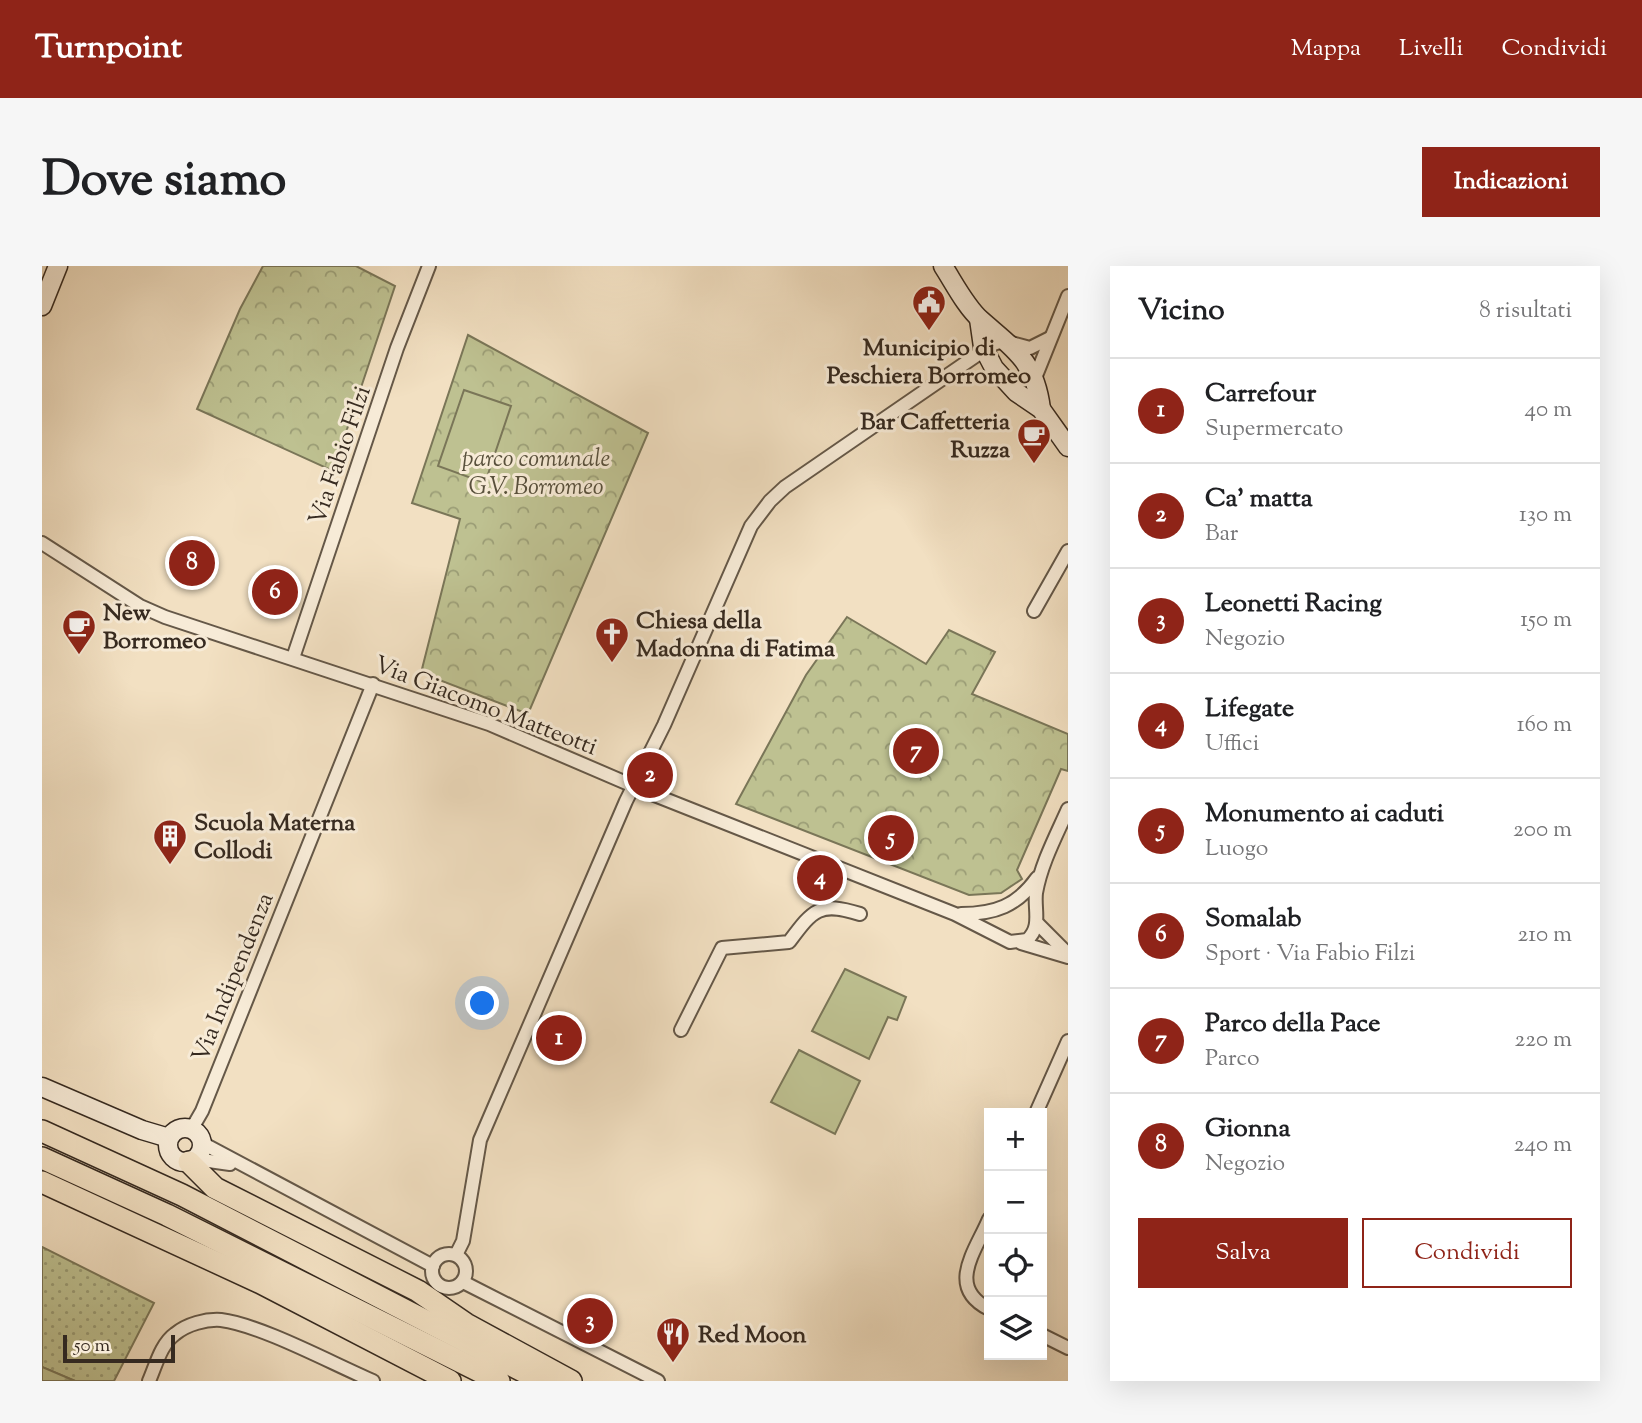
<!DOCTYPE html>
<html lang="it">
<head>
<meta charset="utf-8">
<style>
  :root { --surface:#fff; --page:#f6f6f6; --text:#202124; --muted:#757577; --line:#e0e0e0; --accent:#8f2418 }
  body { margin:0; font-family:"Sorts Mill Goudy",serif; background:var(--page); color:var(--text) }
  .controls { position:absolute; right:21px; bottom:21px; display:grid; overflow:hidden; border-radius:0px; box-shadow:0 7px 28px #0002 }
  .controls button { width:63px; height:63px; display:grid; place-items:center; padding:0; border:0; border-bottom:2px solid var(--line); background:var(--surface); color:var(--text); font:35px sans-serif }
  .scale { position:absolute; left:21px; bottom:18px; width:112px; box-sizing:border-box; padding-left:7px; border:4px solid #362a20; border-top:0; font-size:19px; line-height:24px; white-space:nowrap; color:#362a20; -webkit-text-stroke:5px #f7ebd7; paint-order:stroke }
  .you { position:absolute; left:441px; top:738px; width:24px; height:24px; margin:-18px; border:5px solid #fff; border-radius:50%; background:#1a73e8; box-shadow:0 0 0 10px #1a73e833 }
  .badge { display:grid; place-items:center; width:46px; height:46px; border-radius:50%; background:var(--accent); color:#fff; font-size:23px; font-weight:700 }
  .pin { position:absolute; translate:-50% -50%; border:4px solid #fff; box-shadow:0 2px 7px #0006 }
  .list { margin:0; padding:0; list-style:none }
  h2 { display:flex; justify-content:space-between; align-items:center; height:91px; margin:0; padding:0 28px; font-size:30px }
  h2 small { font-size:23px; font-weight:400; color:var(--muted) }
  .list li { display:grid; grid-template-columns:46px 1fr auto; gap:21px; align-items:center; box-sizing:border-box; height:105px; padding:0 28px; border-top:2px solid var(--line) }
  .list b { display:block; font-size:26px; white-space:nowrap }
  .list p { margin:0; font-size:23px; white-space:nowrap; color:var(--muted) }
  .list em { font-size:23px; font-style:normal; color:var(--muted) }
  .actions { display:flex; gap:14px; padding:21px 28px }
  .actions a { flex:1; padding:16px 0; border:2px solid var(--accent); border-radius:0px; text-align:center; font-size:24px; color:var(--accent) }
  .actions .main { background:var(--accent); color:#fff }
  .icon { flex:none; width:38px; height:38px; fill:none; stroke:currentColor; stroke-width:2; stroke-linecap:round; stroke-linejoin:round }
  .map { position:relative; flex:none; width:1026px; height:1115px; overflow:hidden; border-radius:0px }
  header { display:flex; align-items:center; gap:42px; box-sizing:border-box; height:98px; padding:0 35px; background:var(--accent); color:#fff }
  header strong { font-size:33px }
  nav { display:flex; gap:38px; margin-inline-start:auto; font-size:24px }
  .intro { display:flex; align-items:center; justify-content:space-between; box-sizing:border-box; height:168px; padding:0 42px }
  h1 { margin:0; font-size:49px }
  .button { padding:18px 32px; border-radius:0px; background:var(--accent); color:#fff; font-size:24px; font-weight:700 }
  main { display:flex; gap:42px; padding:0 42px }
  aside { flex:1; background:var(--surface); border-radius:0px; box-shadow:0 7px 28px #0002 }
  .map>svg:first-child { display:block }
  .grass { fill:url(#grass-dots); stroke:#7a7658; stroke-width:2 }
  .forest { fill:url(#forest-firs); stroke:#7a7658; stroke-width:2 }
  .park { fill:url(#park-crowns); stroke:#7a7658; stroke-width:2 }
  .garden { fill:#bec191; stroke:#7a7658; stroke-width:2 }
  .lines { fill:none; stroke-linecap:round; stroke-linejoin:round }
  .street-casing { stroke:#655848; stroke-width:16 }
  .secondary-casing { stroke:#362a20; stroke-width:21 }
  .highway-casing { stroke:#362a20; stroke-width:24 }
  .street { stroke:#f7ebd7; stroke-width:12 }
  .secondary { stroke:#f7ebd7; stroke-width:18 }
  .highway { stroke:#f2e0c2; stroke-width:21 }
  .labels { text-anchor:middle; stroke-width:6; stroke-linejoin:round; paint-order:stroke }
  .poi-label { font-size:24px; font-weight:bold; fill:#362a20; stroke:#f7ebd7; text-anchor:start }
  .street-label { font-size:24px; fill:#362a20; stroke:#f7ebd7 }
  .park-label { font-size:24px; font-style:italic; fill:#58503c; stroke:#f7ebd7 }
</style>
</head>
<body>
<header>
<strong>Turnpoint</strong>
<nav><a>Mappa</a><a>Livelli</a><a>Condividi</a></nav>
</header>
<div class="intro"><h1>Dove siamo</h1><a class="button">Indicazioni</a></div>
<main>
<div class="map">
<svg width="1026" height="1115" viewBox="0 0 1026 1115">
  <defs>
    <pattern id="grass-dots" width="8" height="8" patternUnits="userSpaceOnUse" patternTransform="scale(1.75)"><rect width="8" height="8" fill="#bec191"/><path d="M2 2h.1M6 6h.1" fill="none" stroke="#9b9d76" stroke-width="1.8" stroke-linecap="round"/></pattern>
    <pattern id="forest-firs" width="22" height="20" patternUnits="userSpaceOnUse" patternTransform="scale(1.75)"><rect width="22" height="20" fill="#bec191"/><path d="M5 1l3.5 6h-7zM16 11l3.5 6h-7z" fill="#9b9d76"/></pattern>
    <pattern id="park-crowns" width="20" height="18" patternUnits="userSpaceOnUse" patternTransform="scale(1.75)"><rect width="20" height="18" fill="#bec191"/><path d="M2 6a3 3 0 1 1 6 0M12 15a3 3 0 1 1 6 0" fill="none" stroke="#9b9d76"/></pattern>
  </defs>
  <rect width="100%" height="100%" fill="#f2e0c2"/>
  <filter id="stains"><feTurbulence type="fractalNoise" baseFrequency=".00286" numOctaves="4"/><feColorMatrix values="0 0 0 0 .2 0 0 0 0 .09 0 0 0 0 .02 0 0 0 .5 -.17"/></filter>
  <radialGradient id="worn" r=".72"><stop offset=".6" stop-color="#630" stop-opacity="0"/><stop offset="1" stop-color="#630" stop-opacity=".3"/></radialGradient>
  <polygon class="grass" points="0,981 112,1037 72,1115 33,1115 0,1101"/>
  <polygon class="forest" points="0,1101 33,1115 0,1115"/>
  <g class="park">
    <polygon points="221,0 314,0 353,20 291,205 155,143 198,43"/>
    <polygon points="426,69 606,167 486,448 379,407 418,253 370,237"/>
    <polygon points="805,351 884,398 907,364 953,386 930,428 1026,468 1026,505 1019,503 975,604 980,613 959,627 927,629 694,538 764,409"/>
  </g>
  <g class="garden">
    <polygon points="422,124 469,140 443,217 396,200"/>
    <polygon points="803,703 864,731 855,754 846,751 827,793 770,765"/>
    <polygon points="757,784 818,815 793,868 729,836"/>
  </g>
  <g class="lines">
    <g class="street-casing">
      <g id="street">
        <polyline points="991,117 1026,30"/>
        <path d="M0,277L98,340L123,351L447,458L610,528L913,648L968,676L985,674C1000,661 992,644 994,627C999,598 1014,570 1026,543"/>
        <polyline points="992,345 1026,285"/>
        <polyline points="251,392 355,82 387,0"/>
        <path d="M919,648C953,648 975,640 995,612"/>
        <polyline points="995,657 1026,688"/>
        <polyline points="979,677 1026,691"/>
        <path d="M639,764L680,682L747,676C771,644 777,635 818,648"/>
        <polyline points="994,847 1026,775"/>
        <polyline points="149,864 160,845 331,418"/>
        <polyline points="160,877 391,1000"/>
        <polyline points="153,893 188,898"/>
        <path d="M947,953C933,986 904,1021 947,1043"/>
        <circle cx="407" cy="1005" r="17"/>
        <polyline points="414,989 421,975 438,874 584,535 622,459 709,260 728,235 743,221 951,78 962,75 988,82 1008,72"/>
        <polyline points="421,1016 616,1115"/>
        <polyline points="1000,1069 1026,1082"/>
        <path d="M107,1115C114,1099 119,1078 133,1068C145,1058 164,1053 179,1054C219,1059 291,1098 331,1115"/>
      </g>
    </g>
    <g class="secondary-casing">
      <g id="secondary">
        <path d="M901,0C912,17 924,41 939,54C973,84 993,95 999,143"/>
        <polyline points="0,40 16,0"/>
        <polyline points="937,53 941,81 952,102 974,126 999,143 1026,181"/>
        <polyline points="0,821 100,864 127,872"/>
        <circle cx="143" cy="879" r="17"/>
      </g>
    </g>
    <g class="highway-casing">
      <g id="highway">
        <polyline points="0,865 140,929 500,1115"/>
        <polyline points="0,892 125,949 457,1115"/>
        <polyline points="147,896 173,922 376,1025 424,1058 529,1115"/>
        <polyline points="0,916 219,1017 408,1115"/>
      </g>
    </g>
    <use href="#street" class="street"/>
    <use href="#secondary" class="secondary"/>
    <use href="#highway" class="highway"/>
  </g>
  <defs>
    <g id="civic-pin" transform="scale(1.75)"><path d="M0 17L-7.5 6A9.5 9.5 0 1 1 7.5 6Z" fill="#8f2418" stroke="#f7ebd7"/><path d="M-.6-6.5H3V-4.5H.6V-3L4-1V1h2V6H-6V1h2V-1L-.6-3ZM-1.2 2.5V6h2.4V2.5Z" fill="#fff"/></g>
    <g id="cafe-pin" transform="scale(1.75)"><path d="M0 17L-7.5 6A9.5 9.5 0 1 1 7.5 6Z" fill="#8f2418" stroke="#f7ebd7"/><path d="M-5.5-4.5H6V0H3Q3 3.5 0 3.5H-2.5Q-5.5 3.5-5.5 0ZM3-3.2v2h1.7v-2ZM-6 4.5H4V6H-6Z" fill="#fff"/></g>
    <g id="church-pin" transform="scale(1.75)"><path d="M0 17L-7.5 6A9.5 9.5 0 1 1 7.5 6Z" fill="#8f2418" stroke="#f7ebd7"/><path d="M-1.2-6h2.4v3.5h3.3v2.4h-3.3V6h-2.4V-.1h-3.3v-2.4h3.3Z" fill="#fff"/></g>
    <g id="building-pin" transform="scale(1.75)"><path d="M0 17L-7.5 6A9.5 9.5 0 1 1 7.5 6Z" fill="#8f2418" stroke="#f7ebd7"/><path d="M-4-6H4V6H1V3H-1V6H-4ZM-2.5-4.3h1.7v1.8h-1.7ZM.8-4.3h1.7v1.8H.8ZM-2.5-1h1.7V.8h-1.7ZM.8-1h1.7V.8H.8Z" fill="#fff"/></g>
    <g id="restaurant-pin" transform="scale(1.75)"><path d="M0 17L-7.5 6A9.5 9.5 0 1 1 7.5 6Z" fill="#8f2418" stroke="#f7ebd7"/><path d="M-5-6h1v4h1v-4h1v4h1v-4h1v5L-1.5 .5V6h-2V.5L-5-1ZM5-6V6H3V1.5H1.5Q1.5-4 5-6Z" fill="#fff"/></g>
  </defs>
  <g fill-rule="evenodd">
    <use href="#civic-pin" x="887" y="36"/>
    <use href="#cafe-pin" x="992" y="169"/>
    <use href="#cafe-pin" x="37" y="360"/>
    <use href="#church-pin" x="570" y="368"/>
    <use href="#building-pin" x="128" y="570"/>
    <use href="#restaurant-pin" x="631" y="1068"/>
  </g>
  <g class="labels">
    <g class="poi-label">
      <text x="887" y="89" text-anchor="middle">Municipio di<tspan x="887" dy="28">Peschiera Borromeo</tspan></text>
      <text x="968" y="163" text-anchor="end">Bar Caffetteria<tspan x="968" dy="28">Ruzza</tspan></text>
      <text x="61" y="354">New<tspan x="61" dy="28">Borromeo</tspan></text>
      <text x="594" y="362">Chiesa della<tspan x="594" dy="28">Madonna di Fatima</tspan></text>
      <text x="152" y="564">Scuola Materna<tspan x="152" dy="28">Collodi</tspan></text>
      <text x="656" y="1076">Red Moon</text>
    </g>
    <g class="street-label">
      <text transform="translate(297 189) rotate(-71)" y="8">Via Fabio Filzi</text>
      <text transform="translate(444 439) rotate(21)" y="8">Via Giacomo Matteotti</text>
      <text transform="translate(190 711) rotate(-68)" y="8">Via Indipendenza</text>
    </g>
    <g class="park-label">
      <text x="494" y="200">parco comunale<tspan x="494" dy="28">G.V. Borromeo</tspan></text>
    </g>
  </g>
  <rect width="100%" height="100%" filter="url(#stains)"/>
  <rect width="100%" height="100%" fill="url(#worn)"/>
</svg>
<div class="controls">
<button>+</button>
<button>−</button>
<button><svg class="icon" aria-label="locate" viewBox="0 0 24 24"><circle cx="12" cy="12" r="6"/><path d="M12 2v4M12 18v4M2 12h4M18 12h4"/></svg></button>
<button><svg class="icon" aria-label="layers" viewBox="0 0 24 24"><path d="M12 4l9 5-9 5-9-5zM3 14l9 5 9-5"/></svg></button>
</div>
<div class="scale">50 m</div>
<div class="you"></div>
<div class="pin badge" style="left:517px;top:772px">1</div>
<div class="pin badge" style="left:608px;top:509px">2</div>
<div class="pin badge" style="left:548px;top:1055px">3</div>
<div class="pin badge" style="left:778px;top:612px">4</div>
<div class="pin badge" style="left:849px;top:572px">5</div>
<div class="pin badge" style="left:233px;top:326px">6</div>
<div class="pin badge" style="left:874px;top:485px">7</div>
<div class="pin badge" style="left:150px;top:297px">8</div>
</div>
<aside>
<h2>Vicino<small>8 risultati</small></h2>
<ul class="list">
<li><span class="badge">1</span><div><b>Carrefour</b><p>Supermercato</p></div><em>40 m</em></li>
<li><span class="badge">2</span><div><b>Ca' matta</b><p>Bar</p></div><em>130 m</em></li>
<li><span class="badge">3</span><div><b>Leonetti Racing</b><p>Negozio</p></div><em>150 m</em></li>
<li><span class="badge">4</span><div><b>Lifegate</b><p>Uffici</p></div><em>160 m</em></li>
<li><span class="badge">5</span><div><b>Monumento ai caduti</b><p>Luogo</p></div><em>200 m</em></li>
<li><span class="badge">6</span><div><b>Somalab</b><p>Sport · Via Fabio Filzi</p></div><em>210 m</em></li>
<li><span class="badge">7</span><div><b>Parco della Pace</b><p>Parco</p></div><em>220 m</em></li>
<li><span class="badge">8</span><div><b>Gionna</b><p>Negozio</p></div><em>240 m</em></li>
</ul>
<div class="actions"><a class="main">Salva</a><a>Condividi</a></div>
</aside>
</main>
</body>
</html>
